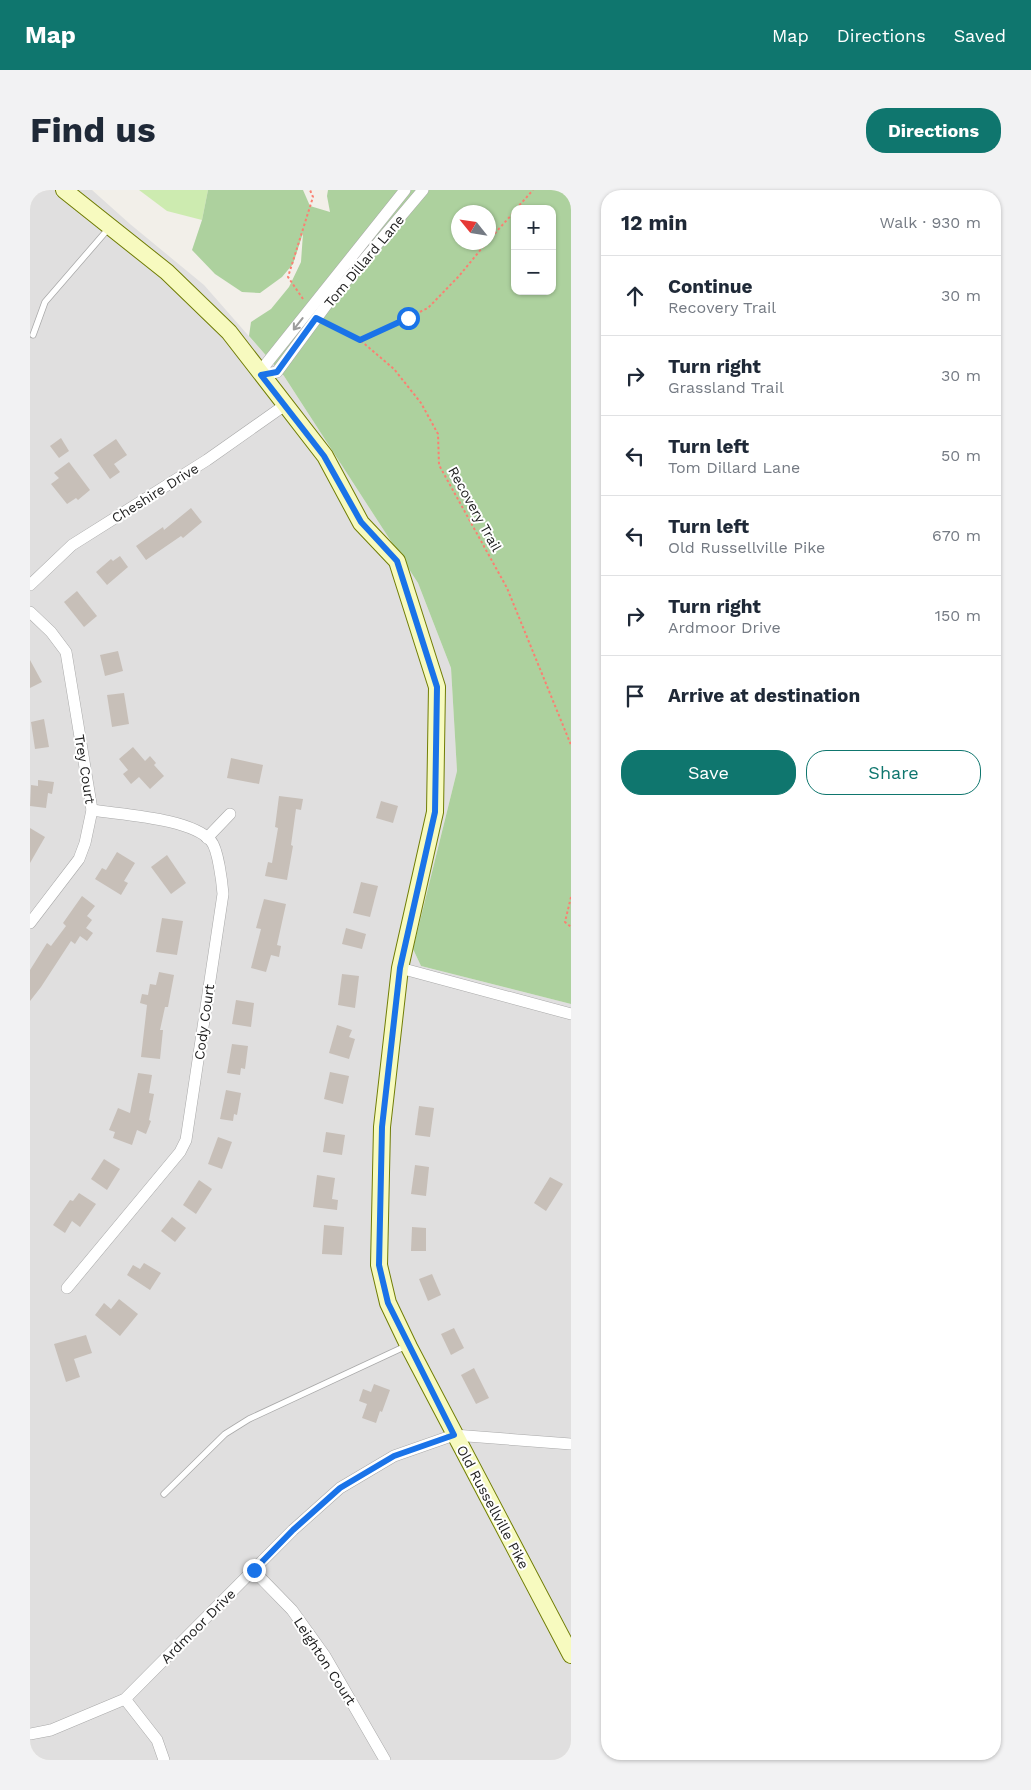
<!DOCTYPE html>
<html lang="en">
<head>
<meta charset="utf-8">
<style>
  :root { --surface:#fff; --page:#f2f2f3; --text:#1f2937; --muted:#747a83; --line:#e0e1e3; --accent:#0f766e }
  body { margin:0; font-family:"Work Sans",sans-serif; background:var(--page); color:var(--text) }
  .controls { position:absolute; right:15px; top:15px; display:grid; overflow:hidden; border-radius:10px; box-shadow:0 1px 4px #0004 }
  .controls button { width:45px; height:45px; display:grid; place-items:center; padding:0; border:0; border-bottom:1px solid var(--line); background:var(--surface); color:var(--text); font:25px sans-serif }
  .compass { position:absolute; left:421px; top:15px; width:45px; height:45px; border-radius:50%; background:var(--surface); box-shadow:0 1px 4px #0004; rotate:300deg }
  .stop { position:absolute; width:15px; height:15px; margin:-11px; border:4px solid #1a73e8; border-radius:50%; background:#fff }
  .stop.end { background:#1a73e8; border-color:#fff; box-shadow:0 1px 5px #0008 }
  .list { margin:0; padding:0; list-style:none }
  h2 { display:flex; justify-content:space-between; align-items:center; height:65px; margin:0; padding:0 20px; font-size:21px }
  h2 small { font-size:16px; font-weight:400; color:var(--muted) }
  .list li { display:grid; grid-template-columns:32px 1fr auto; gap:15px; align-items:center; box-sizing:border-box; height:80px; padding:0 20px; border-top:1px solid var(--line) }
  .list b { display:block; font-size:19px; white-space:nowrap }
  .list p { margin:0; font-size:16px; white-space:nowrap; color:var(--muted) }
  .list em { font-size:16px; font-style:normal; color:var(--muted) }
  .actions { display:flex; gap:10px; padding:15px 20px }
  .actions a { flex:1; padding:11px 0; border:1px solid var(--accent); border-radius:20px; text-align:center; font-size:18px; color:var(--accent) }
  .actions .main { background:var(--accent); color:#fff }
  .icon { flex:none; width:28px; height:28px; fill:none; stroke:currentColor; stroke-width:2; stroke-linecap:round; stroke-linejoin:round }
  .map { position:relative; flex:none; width:541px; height:1570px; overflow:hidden; border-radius:20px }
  header { display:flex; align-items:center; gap:30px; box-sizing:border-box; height:70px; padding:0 25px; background:var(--accent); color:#fff }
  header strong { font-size:24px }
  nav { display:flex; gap:28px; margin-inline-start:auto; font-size:18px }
  .intro { display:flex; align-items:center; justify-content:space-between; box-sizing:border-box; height:120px; padding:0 30px }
  h1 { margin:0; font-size:35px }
  .button { padding:12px 22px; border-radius:20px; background:var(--accent); color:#fff; font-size:18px; font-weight:700 }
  main { display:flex; gap:30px; padding:0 30px }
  aside { flex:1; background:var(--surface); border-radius:20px; box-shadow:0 1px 4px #0004 }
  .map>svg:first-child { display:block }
  .residential { fill:#e0dfdf }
  .grass { fill:#cdebb0 }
  .forest { fill:#add19e; fill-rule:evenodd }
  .building { fill:#c7bfb8 }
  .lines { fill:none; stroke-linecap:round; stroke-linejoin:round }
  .lane-casing { stroke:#a9a9a9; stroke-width:7 }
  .street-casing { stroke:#a9a9a9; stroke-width:12 }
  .secondary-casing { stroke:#707d05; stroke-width:18 }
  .path { stroke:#fa8072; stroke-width:2; stroke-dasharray:2.5 2.5; stroke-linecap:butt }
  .lane { stroke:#fff; stroke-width:5.5 }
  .street { stroke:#fff; stroke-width:11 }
  .secondary { stroke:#f7fabf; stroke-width:16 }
  .oneway { stroke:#9c9c9c }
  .route { stroke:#1a73e8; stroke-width:6 }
  .labels { text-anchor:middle; stroke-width:4; stroke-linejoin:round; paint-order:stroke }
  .street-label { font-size:14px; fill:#222; stroke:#fff }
</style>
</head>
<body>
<header>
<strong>Map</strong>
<nav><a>Map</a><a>Directions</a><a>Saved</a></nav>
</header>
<div class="intro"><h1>Find us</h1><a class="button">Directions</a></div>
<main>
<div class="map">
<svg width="541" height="1570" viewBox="0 0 541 1570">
  <rect width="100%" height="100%" fill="#f2efe9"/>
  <polygon class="residential" points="0,0 62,0 100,34 174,95 254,186 388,393 421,478 427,581 383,759 391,776 541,814 541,1570 0,1570"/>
  <polygon class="grass" points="109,0 178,0 172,30 137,21"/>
  <path class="forest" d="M178,0H273L280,16L300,22L297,6L298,0H541V814L391,776L383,759L427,581L421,478L388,393L254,186L219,146L221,132L241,119L259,97L271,72L273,43L263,74L252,87L230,103L212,102L185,84L162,60L172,30ZM485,19H522V101H485ZM428,22H458V52H428Z"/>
  <g class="building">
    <polygon points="31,248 39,261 29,268 20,256"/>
    <polygon points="86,249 97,265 84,274 90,282 80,289 63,265"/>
    <polygon points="39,272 60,300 48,310 46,308 37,314 21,294 29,288 24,283"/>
    <polygon points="161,318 172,332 153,348 151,346 116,370 106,356 133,337 134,340"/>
    <polygon points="90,366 98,377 77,395 66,382 81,369 83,371"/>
    <polygon points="47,401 67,426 54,437 34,412"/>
    <polygon points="88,461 93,481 75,486 70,465"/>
    <polygon points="0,470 12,492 0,498"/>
    <polygon points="94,503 99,534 82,537 77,505"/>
    <polygon points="14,529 19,557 5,559 1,532"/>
    <polygon points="103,557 115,571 120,566 126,573 124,575 134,586 120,599 109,587 101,594 93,584 98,580 89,569"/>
    <polygon points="201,568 233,575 229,594 197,588"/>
    <polygon points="8,590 24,592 22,604 18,603 16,618 0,616 1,595 8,596"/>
    <polygon points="249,606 273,609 271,620 266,619 261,655 263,656 257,690 235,686 238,672 242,673 248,638 245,637"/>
    <polygon points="351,611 368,616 363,633 346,628"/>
    <polygon points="0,638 15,647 0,673"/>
    <polygon points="87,662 105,673 94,691 98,693 91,705 65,689 72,678 76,680"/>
    <polygon points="137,665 156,693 141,704 121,677"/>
    <polygon points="331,692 348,696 340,727 323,723"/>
    <polygon points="52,706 65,716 57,726 62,730 56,738 63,743 57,751 50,746 45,754 41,751 11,797 0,811 0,780 17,753 21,756 36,736 33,733"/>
    <polygon points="234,709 256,714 247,755 251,756 249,767 241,765 236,782 221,778 231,739 226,738"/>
    <polygon points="132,728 153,731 147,765 126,762"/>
    <polygon points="316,738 336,744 332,759 312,754"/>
    <polygon points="129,782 144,785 138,817 135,817 130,840 133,840 130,869 111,867 117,815 110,813 112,804 118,805 120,794 126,795"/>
    <polygon points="312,784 329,786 325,818 308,815"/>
    <polygon points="206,810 224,813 221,837 202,834"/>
    <polygon points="307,835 322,840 319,847 325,849 319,869 299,863"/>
    <polygon points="202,854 218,856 215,879 211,878 210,885 197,883"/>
    <polygon points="300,882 319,886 313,914 294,909"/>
    <polygon points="108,883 122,885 119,903 124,904 119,930 121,931 116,944 107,940 102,955 83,948 85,942 79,940 88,918 100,923"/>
    <polygon points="196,900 211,903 207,925 204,924 203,931 190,929"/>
    <polygon points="389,916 404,918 400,947 385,945"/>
    <polygon points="296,942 315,945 312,965 293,962"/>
    <polygon points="188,947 202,952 192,979 178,974"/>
    <polygon points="74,969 90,979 77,1000 61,989"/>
    <polygon points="385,975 399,977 396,1006 381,1004"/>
    <polygon points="287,985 305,988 302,1009 308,1010 307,1020 283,1017"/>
    <polygon points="520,987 533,994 516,1021 504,1013"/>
    <polygon points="169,990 182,999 166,1024 153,1015"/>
    <polygon points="49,1003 66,1014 50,1037 42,1031 35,1043 23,1035 40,1010 43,1011"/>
    <polygon points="142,1027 156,1038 145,1052 131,1041"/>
    <polygon points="294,1035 314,1037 312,1065 292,1064"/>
    <polygon points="382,1037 396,1038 396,1061 381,1061"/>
    <polygon points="114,1073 131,1083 120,1100 97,1085 103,1075 110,1079"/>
    <polygon points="402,1084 411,1105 398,1111 389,1089"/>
    <polygon points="89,1109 108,1124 90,1146 65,1125 74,1113 81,1119"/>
    <polygon points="424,1138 434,1158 421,1165 411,1144"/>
    <polygon points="56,1145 62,1163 44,1169 50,1187 36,1192 24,1154"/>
    <polygon points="444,1178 459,1208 446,1214 431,1185"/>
    <polygon points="344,1194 360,1200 352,1222 350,1221 346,1233 332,1228 337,1214 329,1211 333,1199 341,1202"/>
  </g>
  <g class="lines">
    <g class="lane-casing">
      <g id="lane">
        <polyline points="3,145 15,112 79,38"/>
        <polyline points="134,1304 195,1244 219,1229 376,1156"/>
      </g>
    </g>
    <g class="street-casing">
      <g id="street">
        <polyline points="231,185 247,182 300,110 393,0"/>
        <polyline points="231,185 236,174 375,0"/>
        <polyline points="0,395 42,355 177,270 255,215"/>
        <polyline points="0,422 21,442 36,462 62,620 55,653 49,669 0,733"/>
        <polyline points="177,648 200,624"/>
        <polyline points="370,778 541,824"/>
        <path d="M37,1098L150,962L156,950L193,704C192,692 188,659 181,651C161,628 92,625 62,620"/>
        <polyline points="223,1380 262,1420 295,1466 355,1570"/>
        <polyline points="95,1509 127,1550 134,1570"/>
        <polyline points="0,1544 21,1540 95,1509 263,1340 310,1298 364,1266 424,1245 541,1254"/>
      </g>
    </g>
    <g class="secondary-casing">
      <polyline id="secondary" points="34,0 137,82 199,142 295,266 331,333 367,371 407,497 405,622 370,778 352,937 349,1075 358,1113 379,1157 541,1465"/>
    </g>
    <g class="path">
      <polyline points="486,19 503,0"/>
      <polyline points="458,51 485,21"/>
      <polyline points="457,52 429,86 398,118 330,150 364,179 391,213 408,244 409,275 477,398 541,555"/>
      <polyline points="273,109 258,87 283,7 280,0"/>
      <polyline points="297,133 330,150"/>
      <polyline points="541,707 535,732 541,737"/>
    </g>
    <use href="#lane" class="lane"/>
    <use href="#street" class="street"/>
    <use href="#secondary" class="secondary"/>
  </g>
  <defs><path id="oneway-shaft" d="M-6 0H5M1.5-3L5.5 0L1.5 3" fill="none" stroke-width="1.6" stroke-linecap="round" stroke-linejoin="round" transform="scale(1.25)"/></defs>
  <use class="oneway" href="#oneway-shaft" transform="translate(268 134) rotate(128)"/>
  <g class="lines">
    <polyline class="route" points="224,1380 263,1340 310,1298 364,1266 424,1245 358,1113 349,1075 352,937 370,778 405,622 407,497 367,371 331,332 294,266 231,185 247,182 286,128 330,150 378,128"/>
  </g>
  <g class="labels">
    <g class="street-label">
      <text transform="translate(334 71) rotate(-50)" y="5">Tom Dillard Lane</text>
      <text transform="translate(125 303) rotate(-32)" y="5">Cheshire Drive</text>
      <text transform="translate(445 319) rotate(61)" y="5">Recovery Trail</text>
      <text transform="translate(55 579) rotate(81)" y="5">Trey Court</text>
      <text transform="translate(174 832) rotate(-82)" y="5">Cody Court</text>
      <text transform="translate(463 1317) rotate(62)" y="5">Old Russellville Pike</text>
      <text transform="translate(168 1436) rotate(-45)" y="5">Ardmoor Drive</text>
      <text transform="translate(295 1471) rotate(57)" y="5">Leighton Court</text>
    </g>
  </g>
</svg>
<div class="controls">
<button>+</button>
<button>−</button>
</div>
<svg class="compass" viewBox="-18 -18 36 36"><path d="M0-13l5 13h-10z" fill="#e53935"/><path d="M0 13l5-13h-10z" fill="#747a83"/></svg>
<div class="stop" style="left:378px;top:128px"></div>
<div class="stop end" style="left:224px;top:1380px"></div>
</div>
<aside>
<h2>12 min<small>Walk · 930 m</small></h2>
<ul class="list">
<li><svg class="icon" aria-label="ahead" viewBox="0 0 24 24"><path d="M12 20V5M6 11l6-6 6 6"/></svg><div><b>Continue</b><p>Recovery Trail</p></div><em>30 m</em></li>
<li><svg class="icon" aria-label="right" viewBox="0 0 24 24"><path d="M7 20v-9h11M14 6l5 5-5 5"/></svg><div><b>Turn right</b><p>Grassland Trail</p></div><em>30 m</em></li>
<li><svg class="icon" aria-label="left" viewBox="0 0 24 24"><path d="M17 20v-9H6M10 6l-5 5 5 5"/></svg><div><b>Turn left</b><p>Tom Dillard Lane</p></div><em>50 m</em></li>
<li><svg class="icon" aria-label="left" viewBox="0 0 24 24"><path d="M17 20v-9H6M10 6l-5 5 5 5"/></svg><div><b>Turn left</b><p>Old Russellville Pike</p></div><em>670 m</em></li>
<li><svg class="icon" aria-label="right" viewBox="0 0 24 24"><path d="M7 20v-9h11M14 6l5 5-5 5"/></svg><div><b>Turn right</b><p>Ardmoor Drive</p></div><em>150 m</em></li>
<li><svg class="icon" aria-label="arrive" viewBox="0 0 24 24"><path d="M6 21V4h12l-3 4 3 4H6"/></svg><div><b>Arrive at destination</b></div></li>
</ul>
<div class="actions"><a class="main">Save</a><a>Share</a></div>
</aside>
</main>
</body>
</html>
